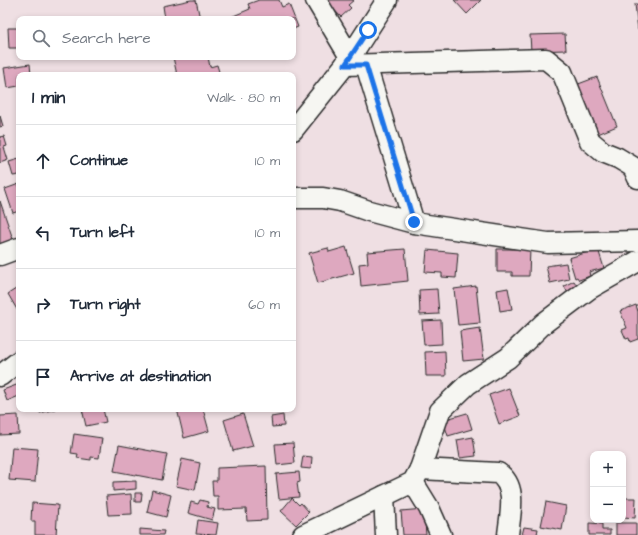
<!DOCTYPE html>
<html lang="en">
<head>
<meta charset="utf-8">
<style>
  :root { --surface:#fff; --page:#f2f2f3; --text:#1f2937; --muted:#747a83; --line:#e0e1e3 }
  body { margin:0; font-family:"Architects Daughter",sans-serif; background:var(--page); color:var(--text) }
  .controls { position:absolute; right:12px; bottom:12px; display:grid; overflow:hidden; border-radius:8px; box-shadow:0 2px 6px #0003 }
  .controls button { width:36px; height:36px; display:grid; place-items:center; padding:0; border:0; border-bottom:1px solid var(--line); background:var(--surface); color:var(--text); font:20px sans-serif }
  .stop { position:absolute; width:12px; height:12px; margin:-9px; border:3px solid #1a73e8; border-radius:50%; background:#fff }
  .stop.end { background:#1a73e8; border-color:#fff; box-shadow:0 1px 4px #0008 }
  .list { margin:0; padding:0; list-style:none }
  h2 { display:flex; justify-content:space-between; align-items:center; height:52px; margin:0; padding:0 16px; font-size:17px }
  h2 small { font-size:13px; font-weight:400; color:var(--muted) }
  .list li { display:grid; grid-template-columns:26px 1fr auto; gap:12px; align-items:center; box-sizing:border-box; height:72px; padding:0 16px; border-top:1px solid var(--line) }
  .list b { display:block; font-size:15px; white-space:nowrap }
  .list em { font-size:13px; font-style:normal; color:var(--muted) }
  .icon { flex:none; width:22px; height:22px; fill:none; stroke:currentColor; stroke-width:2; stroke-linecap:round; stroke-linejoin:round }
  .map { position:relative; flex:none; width:638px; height:535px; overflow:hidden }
  .search { position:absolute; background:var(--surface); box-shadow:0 2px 6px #0003; left:16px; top:16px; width:280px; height:44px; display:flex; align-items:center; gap:10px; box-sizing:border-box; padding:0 14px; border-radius:8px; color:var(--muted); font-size:15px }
  .panel { position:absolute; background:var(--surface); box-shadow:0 2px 6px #0003; left:16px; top:72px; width:280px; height:340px; border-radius:8px }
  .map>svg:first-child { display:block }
  .building { fill:#dea8bf; stroke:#2b2b2b }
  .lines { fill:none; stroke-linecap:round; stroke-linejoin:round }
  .minor-casing { stroke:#2b2b2b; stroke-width:23 }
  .minor { stroke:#f6f6f2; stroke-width:20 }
  .route { stroke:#1a73e8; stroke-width:5 }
</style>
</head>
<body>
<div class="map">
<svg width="638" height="535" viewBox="0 0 638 535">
  <rect width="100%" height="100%" fill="#efdfe3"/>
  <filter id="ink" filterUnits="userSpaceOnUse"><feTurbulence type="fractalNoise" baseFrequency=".025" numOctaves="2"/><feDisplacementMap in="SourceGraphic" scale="8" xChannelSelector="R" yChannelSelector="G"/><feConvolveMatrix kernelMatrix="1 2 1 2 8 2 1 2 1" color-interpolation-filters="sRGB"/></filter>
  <g filter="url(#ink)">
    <g class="building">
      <polygon points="191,0 196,0 200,19 165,19 163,6"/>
      <polygon points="259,0 279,0 282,7 289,4 298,27 293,29 293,19 232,19 231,17 250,9 248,4"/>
      <polygon points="325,0 354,0 348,5 351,8 341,17"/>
      <polygon points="454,0 481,0 467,14"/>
      <polygon points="635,4 638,4 638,30"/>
      <polygon points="8,28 19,28 19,48 9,48"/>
      <polygon points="565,34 566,50 531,51 530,35"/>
      <polygon points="173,57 208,57 210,67 217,65 220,75 177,75"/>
      <polygon points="30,64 31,75 19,75 19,86 7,88 4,68"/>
      <polygon points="597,77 617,126 593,136 573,86"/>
      <polygon points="0,116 3,126 0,127"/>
      <polygon points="4,136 7,146 4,147 8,160 0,163 0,137"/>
      <polygon points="19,159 19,175 13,176 9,162"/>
      <polygon points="19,184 19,211 13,213 5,189"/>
      <polygon points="0,201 15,245 0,250"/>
      <polygon points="346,247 354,273 318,283 309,253 328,248 329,252"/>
      <polygon points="405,249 408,281 361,286 359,264 368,263 367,252"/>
      <polygon points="497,249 530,249 529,276 512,276 512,272 497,272"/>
      <polygon points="598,249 604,268 589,272 590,276 579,280 577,277 575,278 569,258"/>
      <polygon points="427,250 458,253 456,278 442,277 442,273 425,272"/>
      <polygon points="566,263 569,279 550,283 546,266"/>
      <polygon points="574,281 578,287 568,293 564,286"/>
      <polygon points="476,286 480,323 458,325 454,289"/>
      <polygon points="19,287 19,313 8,294"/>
      <polygon points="508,288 512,309 500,311 497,290"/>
      <polygon points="437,289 439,314 420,315 419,290"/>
      <polygon points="636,305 638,312 638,339 630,342 629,338 626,339 622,330 627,328 620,311"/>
      <polygon points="441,320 442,344 424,345 422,321"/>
      <polygon points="480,328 484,359 463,361 460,331"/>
      <polygon points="445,351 446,376 426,376 425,352"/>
      <polygon points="19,384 19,396 7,401 3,390"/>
      <polygon points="509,388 520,416 499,424 489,395"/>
      <polygon points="39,409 55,409 40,413"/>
      <polygon points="82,409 103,409 106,422 86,426"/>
      <polygon points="177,409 203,409 209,431 184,438"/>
      <polygon points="467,413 472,429 448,436 443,420"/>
      <polygon points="243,414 253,446 233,451 224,420"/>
      <polygon points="18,415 19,434 0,435 0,416"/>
      <polygon points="283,415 284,426 272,427 271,417"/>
      <polygon points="74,434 102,438 99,458 91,457 91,460 77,458 78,454 71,453"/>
      <polygon points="473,437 476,456 460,458 457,440"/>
      <polygon points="293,443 295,463 277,465 275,444"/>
      <polygon points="119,445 167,454 162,480 114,471"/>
      <polygon points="12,447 38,449 35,482 9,480"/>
      <polygon points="303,456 312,457 311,469 301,468"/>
      <polygon points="182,459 200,463 195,490 176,486"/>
      <polygon points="266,466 267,520 247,521 246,509 218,510 218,496 213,496 212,481 217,481 217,468"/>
      <polygon points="299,472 300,482 297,483 299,497 279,499 276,474"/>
      <polygon points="136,481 136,489 113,491 113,482"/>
      <polygon points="152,490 171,495 166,517 147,512"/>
      <polygon points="135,493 142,493 141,502 135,502"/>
      <polygon points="131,494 132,514 108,515 106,496"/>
      <polygon points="292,498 299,505 301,503 309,512 296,525 281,511"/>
      <polygon points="623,498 636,498 635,518 623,517"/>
      <polygon points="200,500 208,502 207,507 215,509 212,520 188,513 191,502 198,504"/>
      <polygon points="546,502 566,506 562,530 541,526"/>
      <polygon points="32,503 58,505 56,535 35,535 35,521 31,521"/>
      <polygon points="424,509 426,535 403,535 401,511"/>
      <polygon points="198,520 218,523 216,535 196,534"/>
      <polygon points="589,523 602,524 602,530 610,530 610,535 589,535"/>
      <rect x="616" y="523" width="20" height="12"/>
      <polygon points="524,527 538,529 537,534 541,535 522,535"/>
      <polygon points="140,529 164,531 163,535 140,535"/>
    </g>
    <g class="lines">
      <g class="minor-casing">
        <g id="minor">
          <polyline points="316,0 350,57"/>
          <polyline points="345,65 546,59 562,72 590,141 603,152 618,158 633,167 638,178"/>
          <polyline points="366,65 414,223"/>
          <polyline points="293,130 345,65 387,0"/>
          <polyline points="293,198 323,198 340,201 369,211 414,223 548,243 638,241"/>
          <polyline points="0,255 19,248"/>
          <polyline points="0,376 19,361"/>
          <path d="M420,469L498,473C518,486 510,514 508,535"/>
          <polyline points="413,482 429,508 441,535"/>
          <polyline points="384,496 386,535"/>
          <polyline points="303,535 413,482 420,469 440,411 468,384 508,358 544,323 589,289 638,261"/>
        </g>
      </g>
      <use href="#minor" class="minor"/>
    </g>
  </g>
  <g class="lines" filter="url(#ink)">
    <polyline class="route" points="368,30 345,65 366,65 414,222"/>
  </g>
</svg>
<div class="controls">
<button>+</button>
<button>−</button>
</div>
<div class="stop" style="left:368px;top:30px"></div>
<div class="stop end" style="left:414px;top:222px"></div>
<div class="search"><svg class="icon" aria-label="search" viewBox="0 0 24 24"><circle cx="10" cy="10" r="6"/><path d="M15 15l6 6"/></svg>Search here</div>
<section class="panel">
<h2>1 min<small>Walk · 80 m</small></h2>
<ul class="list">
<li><svg class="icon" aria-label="ahead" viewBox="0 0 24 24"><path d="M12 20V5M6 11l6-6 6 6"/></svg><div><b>Continue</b></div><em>10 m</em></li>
<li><svg class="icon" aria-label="left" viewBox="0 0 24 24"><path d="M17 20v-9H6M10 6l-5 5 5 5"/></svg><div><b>Turn left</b></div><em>10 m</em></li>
<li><svg class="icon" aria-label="right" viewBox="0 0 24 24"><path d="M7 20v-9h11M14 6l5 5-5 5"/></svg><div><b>Turn right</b></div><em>60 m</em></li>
<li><svg class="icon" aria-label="arrive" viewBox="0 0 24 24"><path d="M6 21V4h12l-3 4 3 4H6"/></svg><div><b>Arrive at destination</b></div></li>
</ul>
</section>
</div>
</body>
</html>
